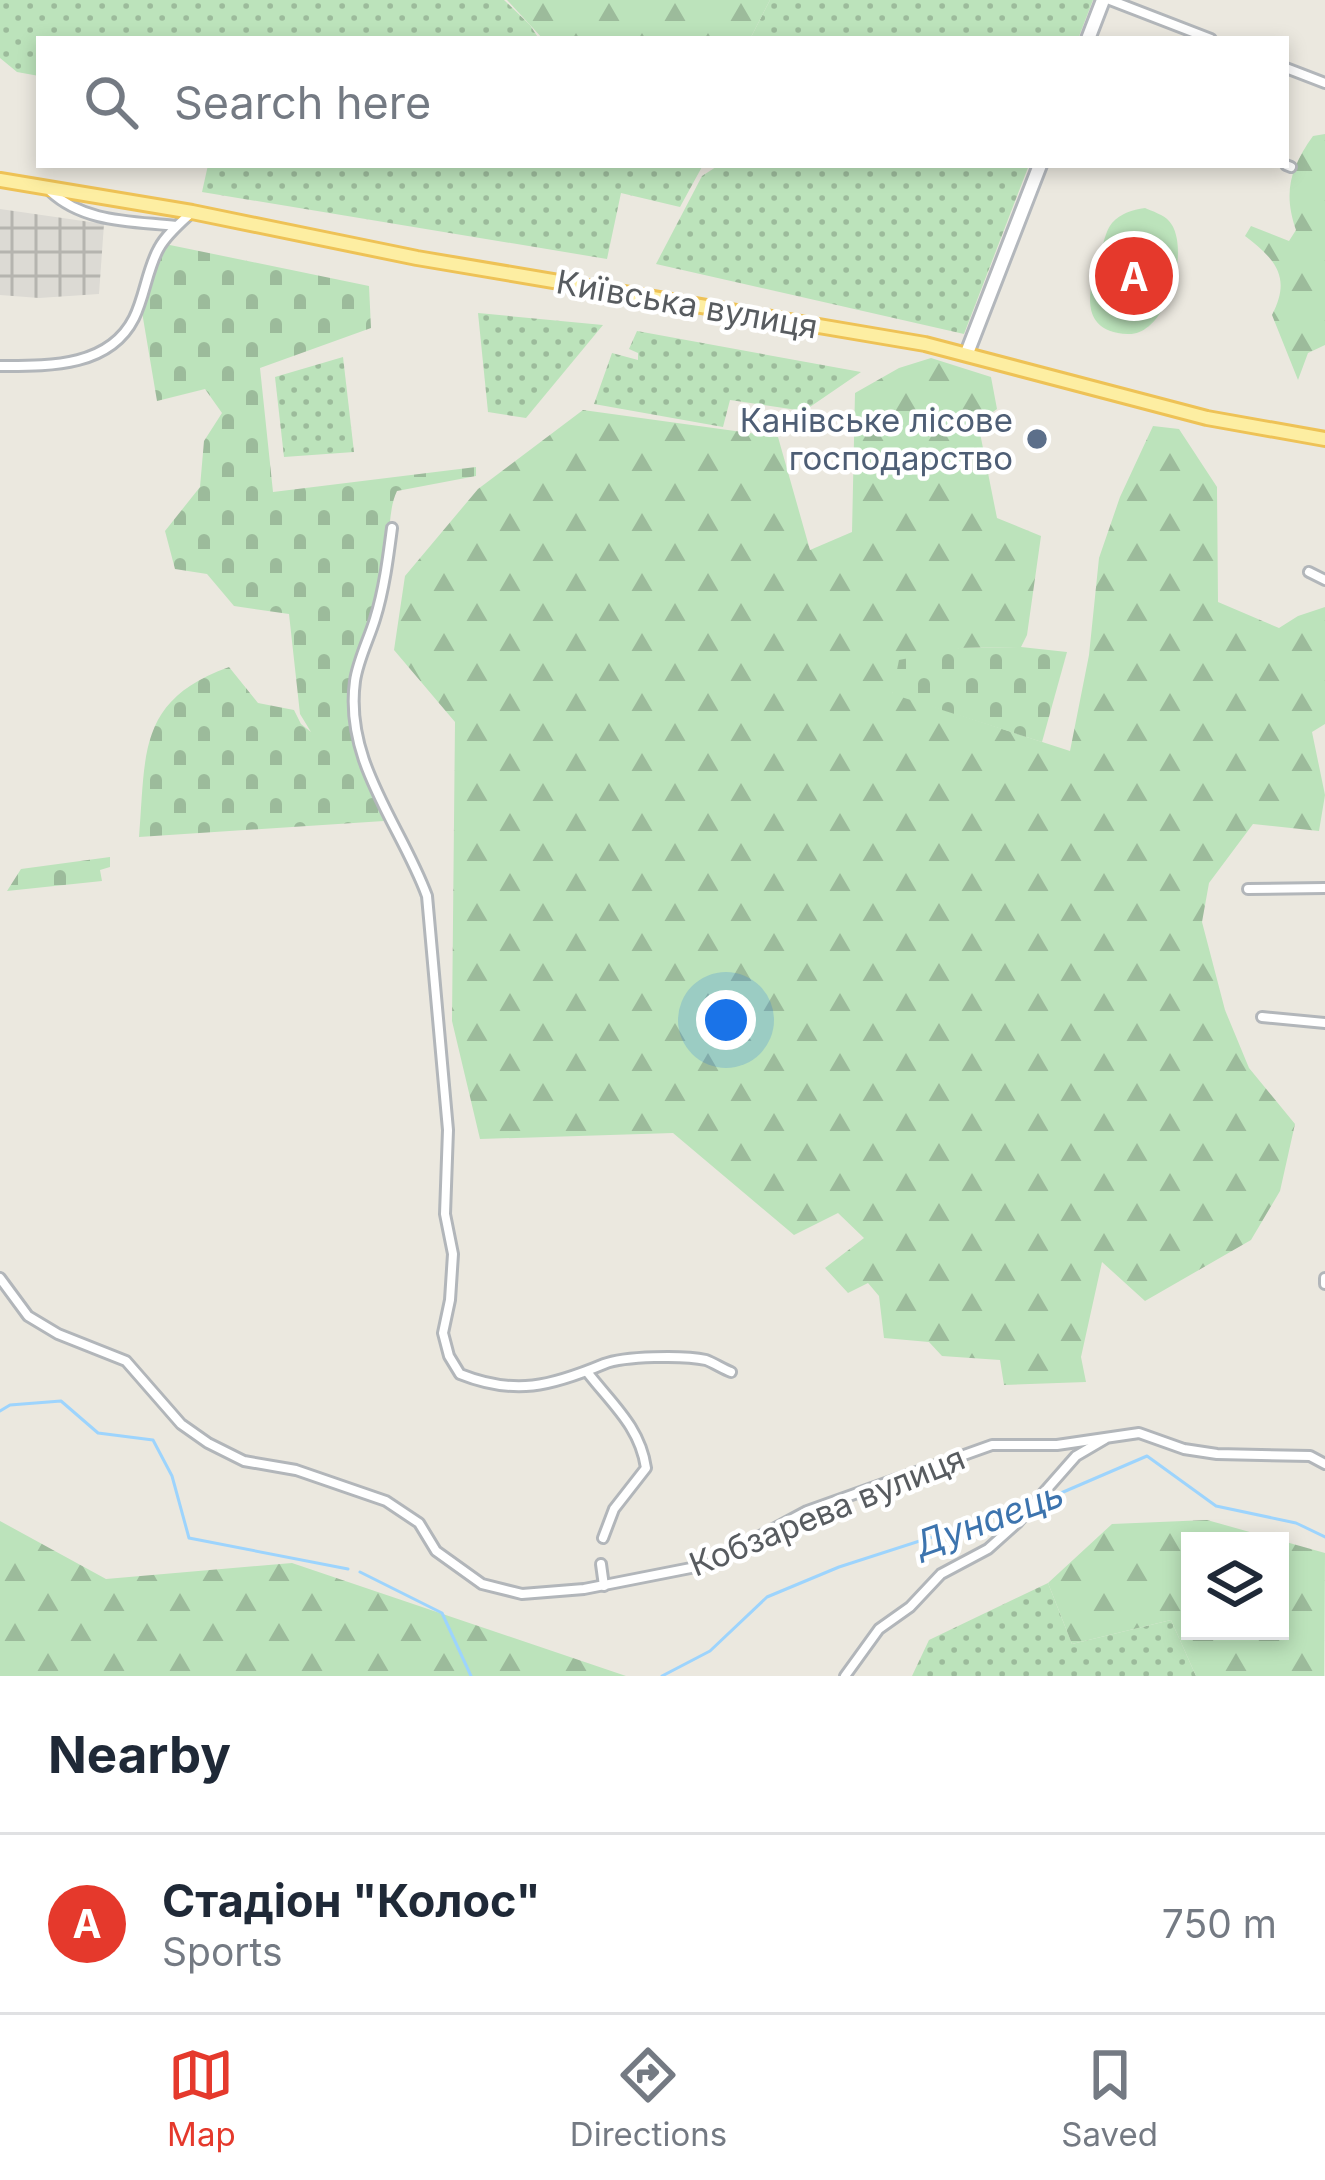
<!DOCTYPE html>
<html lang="en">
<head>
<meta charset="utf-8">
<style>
  :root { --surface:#fff; --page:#f6f6f7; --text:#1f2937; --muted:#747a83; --line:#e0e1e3; --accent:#e5392c }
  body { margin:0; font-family:Inter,sans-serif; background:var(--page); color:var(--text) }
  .controls { position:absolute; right:36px; bottom:36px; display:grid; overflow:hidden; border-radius:0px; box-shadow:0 6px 18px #0003 }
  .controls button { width:108px; height:108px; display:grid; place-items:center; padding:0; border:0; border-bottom:3px solid var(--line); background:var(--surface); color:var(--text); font:60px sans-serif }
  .you { position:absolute; left:726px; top:1020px; width:42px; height:42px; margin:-30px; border:9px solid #fff; border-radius:50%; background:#1a73e8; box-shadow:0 0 0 18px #1a73e833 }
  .badge { display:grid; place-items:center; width:78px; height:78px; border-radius:50%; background:var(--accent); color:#fff; font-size:39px; font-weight:700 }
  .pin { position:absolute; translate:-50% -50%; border:6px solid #fff; box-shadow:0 3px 12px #0006 }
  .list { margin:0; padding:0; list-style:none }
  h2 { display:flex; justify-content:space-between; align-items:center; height:156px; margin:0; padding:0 48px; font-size:51px }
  h2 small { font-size:39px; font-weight:400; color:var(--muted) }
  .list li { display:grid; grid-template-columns:78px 1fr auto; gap:36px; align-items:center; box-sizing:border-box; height:180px; padding:0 48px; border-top:3px solid var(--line) }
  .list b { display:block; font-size:45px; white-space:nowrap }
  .list p { margin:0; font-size:39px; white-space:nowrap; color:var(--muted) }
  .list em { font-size:39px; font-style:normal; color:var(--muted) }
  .icon { flex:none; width:66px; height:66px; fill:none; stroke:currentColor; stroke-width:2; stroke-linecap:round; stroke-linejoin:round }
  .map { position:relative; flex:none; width:1325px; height:1676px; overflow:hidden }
  .search { position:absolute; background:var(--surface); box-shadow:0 6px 18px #0003; left:36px; right:36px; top:36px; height:132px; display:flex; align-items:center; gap:30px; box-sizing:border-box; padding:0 42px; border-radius:0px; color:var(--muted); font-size:45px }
  .sheet { height:336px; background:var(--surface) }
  nav { display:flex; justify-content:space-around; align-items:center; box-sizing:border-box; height:168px; border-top:3px solid var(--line); background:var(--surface); font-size:33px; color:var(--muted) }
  nav a { display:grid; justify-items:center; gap:6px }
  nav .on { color:var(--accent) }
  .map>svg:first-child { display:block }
  .industrial { fill:url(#industrial-grid) }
  .green { fill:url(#green-dots) }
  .forest { fill:url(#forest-firs); fill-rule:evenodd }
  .cemetery { fill:url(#cemetery-stones) }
  .pitch { fill:#bce3bb }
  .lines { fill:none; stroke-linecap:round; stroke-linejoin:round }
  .stream { stroke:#9dd4fd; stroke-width:3 }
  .street-casing { stroke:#b2b6ba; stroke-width:14 }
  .secondary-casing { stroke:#b3b7bc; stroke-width:18 }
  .primary-casing { stroke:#eec256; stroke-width:18 }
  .street { stroke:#fff; stroke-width:8 }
  .secondary { stroke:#fff; stroke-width:12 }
  .primary { stroke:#fdeea2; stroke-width:12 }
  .service-dot { fill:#5c6f8a; stroke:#fff; stroke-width:4.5 }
  .labels { text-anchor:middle; stroke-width:9; stroke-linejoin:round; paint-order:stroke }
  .street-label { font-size:33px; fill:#585c60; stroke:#fff }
  .service-label { font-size:33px; fill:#4e5e75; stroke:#fff; text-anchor:end }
  .water-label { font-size:36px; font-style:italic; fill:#3d74ae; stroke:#fff }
</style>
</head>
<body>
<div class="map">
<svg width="1325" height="1676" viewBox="0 0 1325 1676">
  <defs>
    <pattern id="industrial-grid" width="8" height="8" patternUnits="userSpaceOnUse" patternTransform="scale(3)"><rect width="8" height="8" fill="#dcdad4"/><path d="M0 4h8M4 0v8" fill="none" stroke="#b5b4af"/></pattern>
    <pattern id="green-dots" width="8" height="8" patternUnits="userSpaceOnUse" patternTransform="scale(3)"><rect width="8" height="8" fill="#bce3bb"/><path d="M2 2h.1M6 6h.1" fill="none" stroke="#9cbb9b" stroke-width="1.8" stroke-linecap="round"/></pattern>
    <pattern id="forest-firs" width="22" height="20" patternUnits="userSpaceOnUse" patternTransform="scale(3)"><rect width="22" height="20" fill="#bce3bb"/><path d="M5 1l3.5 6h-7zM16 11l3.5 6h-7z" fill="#9cbb9b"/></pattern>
    <pattern id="cemetery-stones" width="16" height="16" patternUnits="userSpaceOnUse" patternTransform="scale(3)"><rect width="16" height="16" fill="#bce3bb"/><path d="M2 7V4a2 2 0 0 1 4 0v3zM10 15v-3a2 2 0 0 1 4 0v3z" fill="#9cbb9b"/></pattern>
  </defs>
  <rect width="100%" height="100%" fill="#ebe8df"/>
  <polygon class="industrial" points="0,209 104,224 99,294 39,298 0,295"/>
  <g class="green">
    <polygon points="0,0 504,0 530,25 539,39 39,39 39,76 17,72 0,58"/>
    <polygon points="770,0 1093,0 1078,39 750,39"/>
    <polygon points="208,165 703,165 680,207 621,193 607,259 202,192"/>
    <polygon points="719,165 1029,165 964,334 656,264 702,176"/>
    <polygon points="478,313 603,325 526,418 488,412"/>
    <polygon points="637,331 861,372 804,411 730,400 723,427 594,404 612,353 638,360 638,353 629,349"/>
    <polygon points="343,357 354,452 284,457 275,377"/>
    <polygon points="1048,1583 1072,1644 1171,1620 1196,1676 912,1676 929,1640"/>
  </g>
  <g class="forest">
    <polygon points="507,0 770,0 750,39 543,39"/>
    <path d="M1325,134V345L1308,353L1298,380L1272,315C1292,277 1275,259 1245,236L1251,226L1289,241L1296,230C1283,193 1290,168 1313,136Z"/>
    <polygon points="931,358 991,377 997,409 978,423 997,518 1041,536 1027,635 1021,647 959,648 892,693 1070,751 1089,655 1099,558 1120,497 1153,426 1179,429 1217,487 1218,602 1279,628 1298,616 1325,607 1325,724 1312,732 1325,795 1319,831 1253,824 1209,883 1202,922 1225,1010 1249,1068 1295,1124 1280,1191 1251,1240 1145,1301 1102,1262 1081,1357 1086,1382 1004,1385 1000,1360 942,1356 929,1342 884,1338 879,1296 868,1283 848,1293 825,1268 864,1238 838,1213 794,1235 673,1133 480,1139 452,1021 455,722 394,650 405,576 478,489 583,410 778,437 810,550 852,532 855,393 899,368"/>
    <path d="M1207,1520L1325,1553L1324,1676H1196L1171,1620L1072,1644L1048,1583L1112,1524ZM1190,1541H1280V1631H1190Z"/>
    <polygon points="0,1521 106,1579 292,1563 626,1676 0,1676"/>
  </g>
  <g class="cemetery">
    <path d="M165,244L369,286L371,328L260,368L273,492L476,467V476L397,491C387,511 390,549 386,574C379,611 358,647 355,683C352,732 373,775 384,821L139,837C146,754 137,700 229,667L258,703L294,710L301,724L311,732L300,714L289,614L234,606L207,574L175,569L165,531L200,487L204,441L222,413L205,389L157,401L142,312Z"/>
    <polygon points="1021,647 1067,652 1042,742 892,694 899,660 959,648"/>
    <polygon points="110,857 110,867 100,870 102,881 7,891 21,869"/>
  </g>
  <path class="pitch" d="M1145,208C1152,211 1164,215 1169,221C1192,246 1168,336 1128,334C1078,332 1088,290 1099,258C1103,247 1105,231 1112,223C1121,213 1132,210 1145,208Z"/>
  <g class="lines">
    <g class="stream">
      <polyline points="0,1411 10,1405 61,1401 98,1433 153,1440 172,1476 189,1538 348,1569"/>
      <polyline points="1040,1502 1147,1456 1216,1506 1296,1523 1325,1537"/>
      <polyline points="360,1572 442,1613 471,1676"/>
      <polyline points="662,1676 710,1651 767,1597 839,1567 1025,1507"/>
    </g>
    <g class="street-casing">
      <g id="street">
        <polyline points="1110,0 1211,39"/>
        <polyline points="1286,68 1325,83"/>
        <polyline points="1286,165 1291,167"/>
        <path d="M50,191C84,223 132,221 176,226"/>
        <path d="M0,366C47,366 109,368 134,318C145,296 147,269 159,248C166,235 180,223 191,213"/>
        <path d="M392,528C388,559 384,590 375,619C369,639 358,660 355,681C344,762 401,825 427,896L448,1130L445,1214L453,1254L450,1300L443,1333L449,1356L460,1374C515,1396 551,1386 604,1364C624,1356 684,1355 706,1360C714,1363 723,1369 731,1372"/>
        <polyline points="1309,572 1325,580"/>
        <polyline points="1248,889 1325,888"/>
        <polyline points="1262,1017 1325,1023"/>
        <polyline points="0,1278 28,1316 58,1334 126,1361 181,1424 208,1443 244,1461 296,1470 386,1501 419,1523 436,1551 482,1584 522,1594 584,1589 706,1565 807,1511 992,1445 1057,1445 1139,1433 1184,1449 1217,1454 1310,1456 1325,1464"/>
        <polyline points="1325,1284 1325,1278"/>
        <path d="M588,1373C612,1404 640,1427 646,1468L614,1509L603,1538"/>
        <polyline points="601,1564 604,1586"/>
        <polyline points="845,1676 879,1629 910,1607 941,1574 988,1549 1017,1523 1076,1456 1105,1439"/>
      </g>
    </g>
    <g class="secondary-casing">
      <g id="secondary">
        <polyline points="1088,39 1103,0"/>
        <polyline points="967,353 1040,165"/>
      </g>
    </g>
    <g class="primary-casing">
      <polyline id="primary" points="0,180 192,212 417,258 925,344 1207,418 1325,439"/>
    </g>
    <use href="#street" class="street"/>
    <use href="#secondary" class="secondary"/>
    <use href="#primary" class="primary"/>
  </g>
  <circle class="service-dot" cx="1037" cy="439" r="12"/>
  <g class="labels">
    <g class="street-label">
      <text transform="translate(687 304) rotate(10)" y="12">Київська вулиця</text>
      <text transform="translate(827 1511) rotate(-22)" y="12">Кобзарева вулиця</text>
    </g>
    <g class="service-label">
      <text x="1013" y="432">Канівське лісове<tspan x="1013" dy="38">господарство</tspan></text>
    </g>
    <g class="water-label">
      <text transform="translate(989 1519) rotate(-20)" y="13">Дунаець</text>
    </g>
  </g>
</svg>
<div class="controls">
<button><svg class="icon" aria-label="layers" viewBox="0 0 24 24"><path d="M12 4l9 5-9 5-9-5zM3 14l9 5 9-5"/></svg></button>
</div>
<div class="you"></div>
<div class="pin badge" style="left:1134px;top:276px">A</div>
<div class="search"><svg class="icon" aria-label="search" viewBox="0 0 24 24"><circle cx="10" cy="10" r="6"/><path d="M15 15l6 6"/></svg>Search here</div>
</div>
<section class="sheet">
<h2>Nearby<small></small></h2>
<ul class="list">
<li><span class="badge">A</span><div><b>Стадіон &quot;Колос&quot;</b><p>Sports</p></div><em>750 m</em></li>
</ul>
</section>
<nav>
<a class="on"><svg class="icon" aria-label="map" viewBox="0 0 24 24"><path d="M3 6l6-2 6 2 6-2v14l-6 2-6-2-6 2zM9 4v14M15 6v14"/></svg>Map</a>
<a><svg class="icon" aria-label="directions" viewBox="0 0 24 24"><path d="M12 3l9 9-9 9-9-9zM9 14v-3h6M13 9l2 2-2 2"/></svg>Directions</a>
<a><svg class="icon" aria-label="saved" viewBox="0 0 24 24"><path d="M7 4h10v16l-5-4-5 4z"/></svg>Saved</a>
</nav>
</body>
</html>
